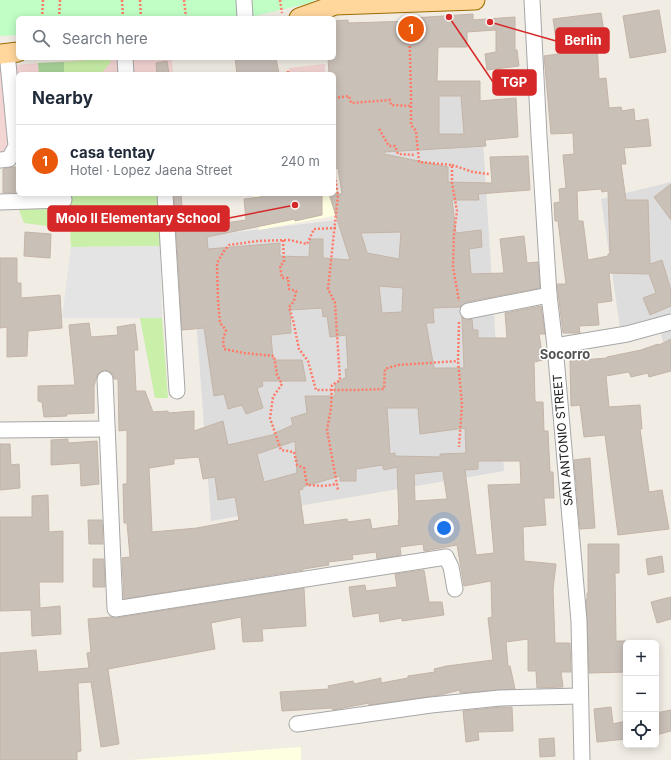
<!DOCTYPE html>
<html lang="en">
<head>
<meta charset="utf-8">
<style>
  :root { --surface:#fff; --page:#f6f6f7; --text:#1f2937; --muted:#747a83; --line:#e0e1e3; --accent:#ea580c }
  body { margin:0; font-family:Inter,sans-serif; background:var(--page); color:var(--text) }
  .controls { position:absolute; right:12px; bottom:12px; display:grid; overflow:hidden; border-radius:6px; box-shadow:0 2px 10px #0003 }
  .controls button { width:36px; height:36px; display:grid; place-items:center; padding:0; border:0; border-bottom:1px solid var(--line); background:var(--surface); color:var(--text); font:20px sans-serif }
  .you { position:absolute; left:444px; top:528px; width:14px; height:14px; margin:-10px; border:3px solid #fff; border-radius:50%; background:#1a73e8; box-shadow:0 0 0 6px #1a73e833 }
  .badge { display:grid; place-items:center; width:26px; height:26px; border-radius:50%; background:var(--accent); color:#fff; font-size:13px; font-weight:700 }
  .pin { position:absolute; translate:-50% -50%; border:2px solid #fff; box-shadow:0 1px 4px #0006 }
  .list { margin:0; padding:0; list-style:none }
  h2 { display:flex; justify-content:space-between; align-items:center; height:52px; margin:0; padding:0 16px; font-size:17px }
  h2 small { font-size:13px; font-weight:400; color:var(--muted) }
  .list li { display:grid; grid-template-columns:26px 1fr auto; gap:12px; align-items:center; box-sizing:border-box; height:72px; padding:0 16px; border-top:1px solid var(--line) }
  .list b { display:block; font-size:15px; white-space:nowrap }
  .list p { margin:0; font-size:13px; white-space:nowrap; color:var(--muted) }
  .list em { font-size:13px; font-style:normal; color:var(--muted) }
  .icon { flex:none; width:22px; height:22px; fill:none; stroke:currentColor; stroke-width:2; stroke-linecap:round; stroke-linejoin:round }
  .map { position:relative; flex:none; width:671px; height:760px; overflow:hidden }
  .search { position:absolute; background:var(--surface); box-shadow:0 2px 10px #0003; left:16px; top:16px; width:320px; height:44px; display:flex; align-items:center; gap:10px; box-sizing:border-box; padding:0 14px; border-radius:6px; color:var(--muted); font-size:15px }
  .panel { position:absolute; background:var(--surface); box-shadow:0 2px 10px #0003; left:16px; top:72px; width:320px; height:124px; border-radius:6px }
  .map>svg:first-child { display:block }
  .residential { fill:#dedddd }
  .commercial { fill:#f3d5d4 }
  .education { fill:#feffe0 }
  .grass { fill:#c9efa8 }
  .forest { fill:#a7d397 }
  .park { fill:#c0fec6 }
  .parking { fill:#e4e4e4 }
  .building { fill:#c9c0b8; stroke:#c4b4a6; fill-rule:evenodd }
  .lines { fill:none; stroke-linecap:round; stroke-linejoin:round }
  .minor-casing { stroke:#a7a7a7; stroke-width:17 }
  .major-casing { stroke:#9b6b00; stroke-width:21 }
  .path { stroke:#ff7b68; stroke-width:2.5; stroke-dasharray:2 2; stroke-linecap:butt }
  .minor { stroke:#fff; stroke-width:15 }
  .major { stroke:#ffd69c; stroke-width:19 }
  .labels { text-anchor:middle; stroke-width:3; stroke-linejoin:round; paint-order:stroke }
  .street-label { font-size:12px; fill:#202020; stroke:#fff }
  .neighbourhood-label { font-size:13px; font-weight:bold; fill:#535353; stroke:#fff }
  .leader { fill:none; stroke:#d62828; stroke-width:1.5 }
  .callout-dot { fill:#d62828; stroke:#fff; stroke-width:1.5 }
  .callout { fill:#d62828; stroke:#d62828; stroke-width:1.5 }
  .callout-label { font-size:13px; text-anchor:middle; font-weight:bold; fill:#fff }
</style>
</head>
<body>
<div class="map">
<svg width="671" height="760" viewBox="0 0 671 760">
  <rect width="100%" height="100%" fill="#f1ede5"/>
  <g class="residential">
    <polygon points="480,93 504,471 211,521 195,304 189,238 344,219 334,129 334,103"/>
    <polygon points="671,182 671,360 662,339 658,317 620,327 601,199"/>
  </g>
  <g class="commercial">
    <polygon points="108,58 172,58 173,74 18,74 18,162 0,162 0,66"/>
    <polygon points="325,64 325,74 289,74 289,68"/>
  </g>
  <g class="education">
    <polygon points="334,191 338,215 259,230 253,194 334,194"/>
    <polygon points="301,747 301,760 130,760"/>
  </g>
  <g class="grass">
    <polygon points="111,58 110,63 101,74 64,74 64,62"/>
    <polygon points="67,194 158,194 160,246 71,247 70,229 24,223 17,205"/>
    <polygon points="140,318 162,318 168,398 155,398"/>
  </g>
  <polygon class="forest" points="64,62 64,74 39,74 38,63"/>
  <polygon class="park" points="0,0 315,0 310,3 259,15 240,18 18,18 18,35 0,36"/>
  <polygon class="parking" points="160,246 162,318 62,318 71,247"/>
  <g class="building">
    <polygon points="659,10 666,52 630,58 623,16"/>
    <path d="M601,13L606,44L597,45L599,79L606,78L609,108L621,107L622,111L634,109L635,121L648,119L651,146L624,148L626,164H621L626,200H648L650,264L662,260L671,290V306L650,315L643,298L656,293L649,274L609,273L612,301L597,303L599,325L579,326L580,333H563L557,284H566L558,221H555L554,203L560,202L559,189L566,188L563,155L574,154L573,133L551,134L544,56L558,54L553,19ZM601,189L602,192L608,191L610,254H608V256L588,260L583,221H578L577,191Z"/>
    <path d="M473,14V20L515,17V50H517L519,66L487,70L485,54L496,52V30L467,32V47H438L437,81H480V101L516,98L518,137L485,140L486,146L384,152V154L448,167V182L492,183L490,157L528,156L530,190L478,194L479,200H452L456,233L481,230L482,247L469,249L471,274L504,273L500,239L524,236L527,263L538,262L540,288L466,302L460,307L433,308L434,323H426L434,368H464L462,317L465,320L472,319L473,330H478V338H507L505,313L541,306L545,334H539L543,360L534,362L535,402H543L544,431H548L550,472H553L554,498H544L546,525L523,527L524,561L556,564L553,589L555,643H570L571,672H561L563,687L537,688L536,671H528V639L506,642L508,666H510L515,689L460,693V690L440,695L369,705V703L333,710L332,708L282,711L280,692L329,689L328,686L353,681L354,684L381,678V683L408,678V676L435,672L434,669L447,666L493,660L488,618L492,617L491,581L464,586L457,545L424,551L423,544L400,547L401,555L377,559L376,552L352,555L353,559L328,562L329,565L303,569V570L124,599L122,558L130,557L127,523H124L123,484H127V430L119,431L118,379H114L113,375L109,371L104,370L100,372L97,375L96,380H95V384L94,385V413L66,414L67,416L44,417L42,402L38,401V386L75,385L69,325L89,323L91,337L118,335L117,327L135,324L138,350H134L136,391H145L153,412L168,411V413L194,411V431L223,421L228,445L276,434L275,433L293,425L291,418L307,413L305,396H335V384L346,377L345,369H348L346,335L330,337L327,316L323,317L322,308L290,310L291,333L271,335L273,360H302L306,381H262L263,386L257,388L263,408L246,414L242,405L228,409L224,394L214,396L204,328L182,330L174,194H181L183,220L221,214L225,223L246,220L244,199L261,197L260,194H322V215L295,221V219L207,237L208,249L280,243V256L309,257L310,239H323V258L350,260L329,194H342L338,168L334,169V74H329L328,58H334V21L348,20V23L413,21V18ZM439,96H461L464,134H439ZM401,232L399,259L367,253L361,233ZM379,286L403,288L402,312L382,313ZM387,408H418L420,434L465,428L466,453L440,454V457L395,456V453L390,454ZM295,441L297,473L264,482L257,454ZM199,457L203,479L215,477L218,500L235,497L239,520L197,528L152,532L149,468L174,464V459ZM478,461H520L521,484L488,485L494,553L476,555L465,470L478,469ZM382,465L384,470L397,467L399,520H398L399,525L372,529L370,519L348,522L347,519L304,525L299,490L303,489L302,487L340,476V481H356V469ZM442,471L443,472L447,499L415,501L414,474Z"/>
    <polygon points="235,58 276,58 279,74 237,74"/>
    <polygon points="167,61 169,74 157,74 156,63"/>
    <polygon points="13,167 18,167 18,192 3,193 3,169"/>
    <polygon points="671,184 671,220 654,197"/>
    <polygon points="25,232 51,234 50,258 24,256"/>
    <polygon points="0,258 17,258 17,283 21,283 21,298 60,295 62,328 28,331 27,356 7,357 7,327 0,328"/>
    <polygon points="671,339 671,371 649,377 648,373 631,377 629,372 606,376 609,407 640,405 642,429 640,429 649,492 662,490 669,529 618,535 605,435 584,437 580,405 571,406 570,361 607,358 607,357 641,350 658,344 659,345"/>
    <polygon points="68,439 68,443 97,441 99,484 81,486 80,463 51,465 51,440"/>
    <polygon points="0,444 10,444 11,465 19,464 20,488 0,490"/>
    <polygon points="590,458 595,528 580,529 574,460"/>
    <polygon points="48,495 49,532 63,531 63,582 39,582 40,608 60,606 61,634 32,636 31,610 0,611 0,517 32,517 32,496"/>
    <polygon points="88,520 102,520 103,544 89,544"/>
    <polygon points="588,544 619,544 619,573 615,573 616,641 626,641 626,672 589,673 586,600 587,600 587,593 588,593"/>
    <polygon points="662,556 664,572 648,575 646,559"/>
    <polygon points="93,559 104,559 105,587 93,587"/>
    <polygon points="424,570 429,602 442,602 444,615 402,621 402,618 380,622 379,613 353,617 349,587 365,585 366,591 397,587 395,574"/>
    <polygon points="304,588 306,626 262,629 263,641 243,642 241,617 211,623 215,649 108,669 119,744 101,747 91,682 78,683 81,751 77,752 77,760 0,760 0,653 36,650 38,672 89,668 87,653 91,652 88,619 111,617 116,618"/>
    <polygon points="671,597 671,619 657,623 651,602"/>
    <polygon points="501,707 512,707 513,731 478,732 479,740 466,742 463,711"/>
    <polygon points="611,707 613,724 626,721 626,739 597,742 594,709"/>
    <polygon points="671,710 671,731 656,735 656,713"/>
    <polygon points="554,738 555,756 540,757 539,739"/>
  </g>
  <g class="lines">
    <g class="minor-casing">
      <g id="minor">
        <polyline points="244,0 245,18"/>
        <polyline points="532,0 539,136 549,295 555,346 579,621 582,760"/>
        <polyline points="125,58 126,74"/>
        <polyline points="0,160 9,159 16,146 7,53"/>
        <polyline points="165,194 177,391"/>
        <polyline points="0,202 64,200 63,194"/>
        <polyline points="468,311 549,295"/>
        <polyline points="555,346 627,334 671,322"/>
        <polyline points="105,379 115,609 446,557 451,567 455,589"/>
        <polyline points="0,430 107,429"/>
        <polyline points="297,724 431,705 500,698 580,696"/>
      </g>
    </g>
    <g class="major-casing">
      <g id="major">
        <polyline points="299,18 335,5 475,0"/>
        <polyline points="0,54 18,52"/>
      </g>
    </g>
    <g class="path">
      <polyline points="122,0 123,18"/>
      <polyline points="140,0 141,18"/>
      <polyline points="184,0 186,18"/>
      <polyline points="280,0 282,13"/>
      <polyline points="42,18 43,0"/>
      <polyline points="59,18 60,0"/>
      <polyline points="409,18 411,95 411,125 416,131 419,162 452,165 452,183 457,211 454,233 453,267 459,301"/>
      <polyline points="288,71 288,74"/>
      <polyline points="334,98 349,96 351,103 390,100 391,105 411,106"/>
      <polyline points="379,129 389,146 395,146 398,154 415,155"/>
      <polyline points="452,165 473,172 489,174"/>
      <polyline points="334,172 338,195 328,289 335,303 340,380 332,385 331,408 327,430 338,490"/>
      <polyline points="336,228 314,229 307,244 289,240 258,241 229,245 224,251 217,263 218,301 220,323 226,330 223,340 224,349 244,353 274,356 277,375 282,384 273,397 270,418 281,450 294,452 297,465 304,468 307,485 324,486 337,484"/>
      <polyline points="283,240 284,262 280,266 282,278 288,278 289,289 296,291 294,301 289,307 293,320 299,349 308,361 316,390 358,390 384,389 385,369 398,365 458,361"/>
      <polyline points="459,322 458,361 462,405 459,447"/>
    </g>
    <use href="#minor" class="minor"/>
    <use href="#major" class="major"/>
  </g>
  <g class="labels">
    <g class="street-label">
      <text transform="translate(563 440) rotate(-95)" y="4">SAN ANTONIO STREET</text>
    </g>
    <g class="neighbourhood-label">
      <text x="565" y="359">Socorro</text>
    </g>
  </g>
  <path class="leader" d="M490 22L556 41M449 17L493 82M295 205L229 218"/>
  <g class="callout-dot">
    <circle cx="490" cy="22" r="4"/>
    <circle cx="449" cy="17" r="4"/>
    <circle cx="295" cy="205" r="4"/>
  </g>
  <g class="callout">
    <rect x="556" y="28" width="53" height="25" rx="4"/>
    <rect x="493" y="70" width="43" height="25" rx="4"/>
    <rect x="48" y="206" width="181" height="25" rx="4"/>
  </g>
  <g class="callout-label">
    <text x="583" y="45">Berlin</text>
    <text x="514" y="87">TGP</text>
    <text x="138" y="223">Molo Ⅱ Elementary School</text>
  </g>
</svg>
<div class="controls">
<button>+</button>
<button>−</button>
<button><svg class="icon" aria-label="locate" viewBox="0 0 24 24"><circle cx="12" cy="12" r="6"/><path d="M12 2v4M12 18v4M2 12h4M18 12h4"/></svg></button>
</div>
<div class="you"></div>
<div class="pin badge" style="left:411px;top:29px">1</div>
<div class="search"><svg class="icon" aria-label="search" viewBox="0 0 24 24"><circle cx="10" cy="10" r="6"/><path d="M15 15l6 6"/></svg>Search here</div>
<section class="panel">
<h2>Nearby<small></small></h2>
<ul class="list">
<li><span class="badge">1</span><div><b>casa tentay</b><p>Hotel · Lopez Jaena Street</p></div><em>240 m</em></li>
</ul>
</section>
</div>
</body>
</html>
